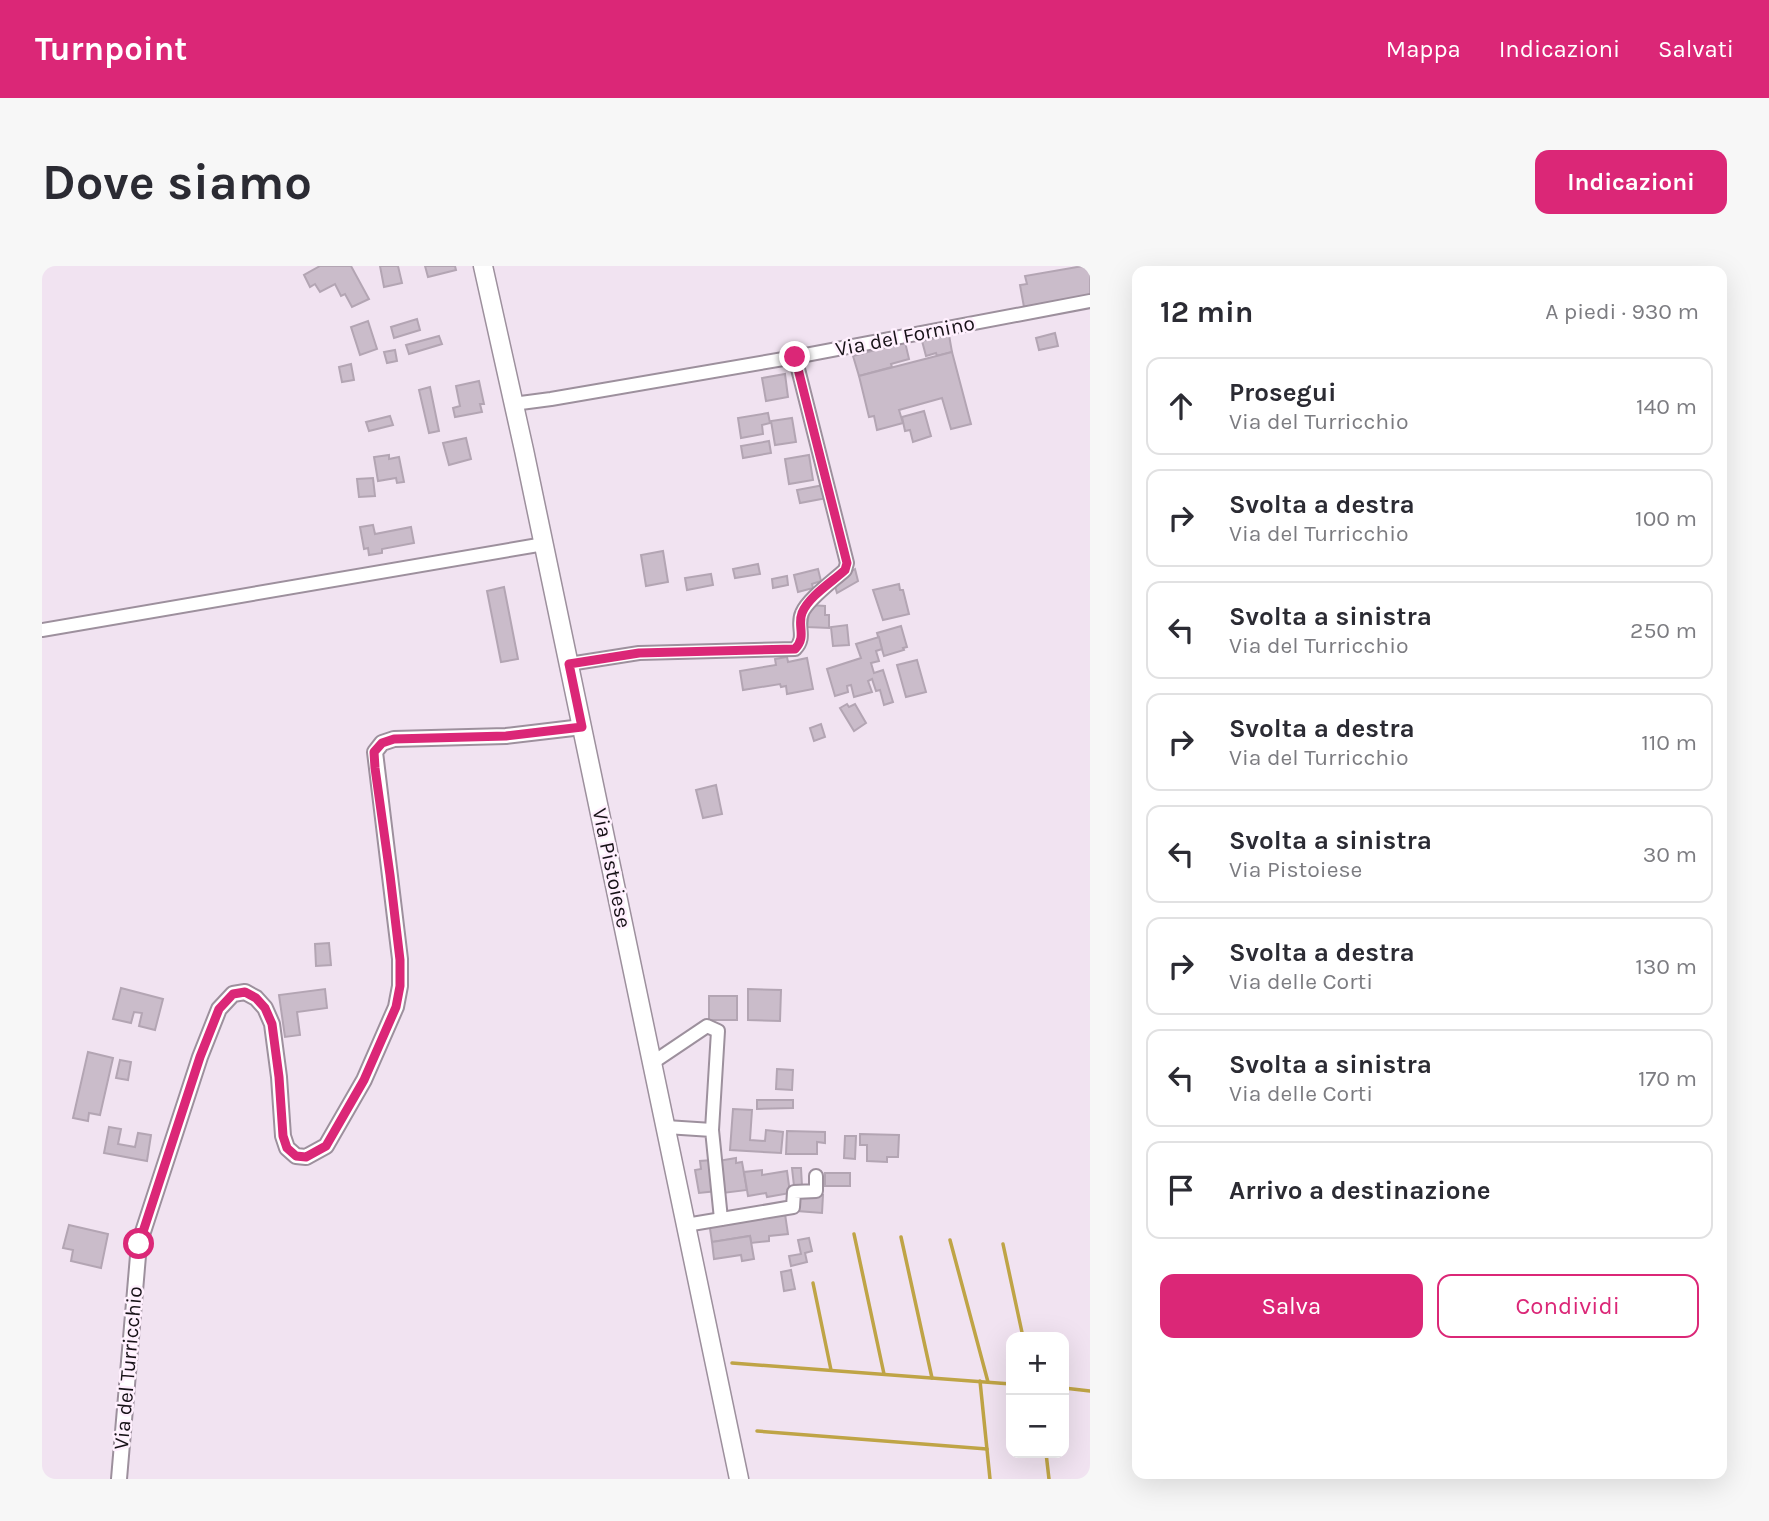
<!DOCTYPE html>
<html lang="it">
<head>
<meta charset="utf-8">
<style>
  :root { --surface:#fff; --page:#f7f7f7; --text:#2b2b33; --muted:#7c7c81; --line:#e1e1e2; --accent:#db2777 }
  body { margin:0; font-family:Karla,sans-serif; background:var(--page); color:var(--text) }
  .controls { position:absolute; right:21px; bottom:21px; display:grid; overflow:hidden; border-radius:14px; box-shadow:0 7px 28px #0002 }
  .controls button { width:63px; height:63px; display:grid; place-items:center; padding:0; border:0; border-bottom:2px solid var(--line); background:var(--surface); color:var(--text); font:35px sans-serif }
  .stop { position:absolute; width:21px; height:21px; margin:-16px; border:5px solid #db2777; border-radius:50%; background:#fff }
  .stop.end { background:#db2777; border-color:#fff; box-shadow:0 2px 7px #0008 }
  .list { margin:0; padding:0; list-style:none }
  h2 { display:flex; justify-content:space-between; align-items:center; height:91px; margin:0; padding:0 28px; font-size:30px }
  h2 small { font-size:23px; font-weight:400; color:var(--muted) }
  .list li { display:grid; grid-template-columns:46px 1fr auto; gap:21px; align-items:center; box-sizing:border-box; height:98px; margin:0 14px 14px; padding:0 14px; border:2px solid var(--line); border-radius:14px }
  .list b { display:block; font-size:26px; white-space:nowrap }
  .list p { margin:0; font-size:23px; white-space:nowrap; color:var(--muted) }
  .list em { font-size:23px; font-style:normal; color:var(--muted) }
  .actions { display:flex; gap:14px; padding:21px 28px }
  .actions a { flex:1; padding:16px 0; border:2px solid var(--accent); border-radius:14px; text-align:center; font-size:24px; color:var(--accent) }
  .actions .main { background:var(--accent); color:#fff }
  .icon { flex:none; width:38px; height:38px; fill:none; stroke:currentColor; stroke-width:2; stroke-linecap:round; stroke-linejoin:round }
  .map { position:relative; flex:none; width:1048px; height:1213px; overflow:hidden; border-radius:14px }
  header { display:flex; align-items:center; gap:42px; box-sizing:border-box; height:98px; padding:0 35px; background:var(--accent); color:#fff }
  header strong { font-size:33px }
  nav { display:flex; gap:38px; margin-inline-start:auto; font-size:24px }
  .intro { display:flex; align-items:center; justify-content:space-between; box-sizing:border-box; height:168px; padding:0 42px }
  h1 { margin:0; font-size:49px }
  .button { padding:18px 32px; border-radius:14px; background:var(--accent); color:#fff; font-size:24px; font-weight:700 }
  main { display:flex; gap:42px; padding:0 42px }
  aside { flex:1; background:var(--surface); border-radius:14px; box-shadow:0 7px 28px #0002 }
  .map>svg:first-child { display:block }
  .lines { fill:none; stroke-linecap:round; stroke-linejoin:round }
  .stream { stroke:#bfa446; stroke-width:3.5 }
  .building { fill:#cabcca; stroke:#b3a5b3; stroke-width:2 }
  .minor-casing { stroke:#9d909d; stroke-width:16 }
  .tertiary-casing { stroke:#9d909d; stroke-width:18 }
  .primary-casing { stroke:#9d909d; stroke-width:21 }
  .minor { stroke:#fff; stroke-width:12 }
  .tertiary { stroke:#fff; stroke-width:14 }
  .primary { stroke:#fff; stroke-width:18 }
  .route { stroke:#db2777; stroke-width:9 }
  .labels { text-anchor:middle; stroke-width:5; stroke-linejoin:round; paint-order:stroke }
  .street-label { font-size:21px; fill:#171217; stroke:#fff0fe }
</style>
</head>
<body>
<header>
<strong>Turnpoint</strong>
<nav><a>Mappa</a><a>Indicazioni</a><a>Salvati</a></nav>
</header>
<div class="intro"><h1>Dove siamo</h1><a class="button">Indicazioni</a></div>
<main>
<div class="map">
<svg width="1048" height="1213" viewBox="0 0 1048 1213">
  <rect width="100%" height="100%" fill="#f1e3f1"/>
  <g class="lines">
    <g class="stream">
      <polyline points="812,968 842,1108"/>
      <polyline points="859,971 890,1112"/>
      <polyline points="908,974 946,1116"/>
      <polyline points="961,978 981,1071"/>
      <polyline points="771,1017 789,1104"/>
      <polyline points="690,1097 969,1118"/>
      <polyline points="938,1115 948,1213"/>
      <polyline points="1022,1122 1048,1125"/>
      <polyline points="715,1165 945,1183"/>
      <polyline points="1004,1187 1007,1213"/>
    </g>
  </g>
  <g class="building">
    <polygon points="278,0 309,0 327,33 310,41 303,28 299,30 293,18 278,26 273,18 268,21 262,9"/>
    <polygon points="338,0 356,0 360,17 342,21"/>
    <polygon points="383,0 413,0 414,4 386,11"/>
    <polygon points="1041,0 1048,0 1048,29 982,41 978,19 985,18 983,10"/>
    <polygon points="375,53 378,64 352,72 349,61"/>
    <polygon points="326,55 335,83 318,89 309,61"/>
    <polygon points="1013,67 1016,80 997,84 994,72"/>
    <polygon points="907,69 910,86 895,90 894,87 884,90 880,75"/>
    <polygon points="397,70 400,78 367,88 364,79"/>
    <polygon points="863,76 867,93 849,98 850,101 817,110 811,90"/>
    <polygon points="353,84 355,95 345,97 342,86"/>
    <polygon points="910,86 929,158 909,163 900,132 857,144 861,157 835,164 832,150 827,151 817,110"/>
    <polygon points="309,98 312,114 300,116 297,101"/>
    <polygon points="743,108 746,131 724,135 720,112"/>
    <polygon points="437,115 442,138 438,138 440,146 413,151 411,142 418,140 414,120"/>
    <polygon points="388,121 397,165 387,167 377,124"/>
    <polygon points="882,145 889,170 871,176 868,164 863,165 860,151"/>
    <polygon points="726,147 728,157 720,159 721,168 699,172 696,152"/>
    <polygon points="348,150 351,159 327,165 324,156"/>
    <polygon points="750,152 754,176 733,179 729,155"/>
    <polygon points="424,172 429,193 407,199 401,177"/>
    <polygon points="727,175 729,187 701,192 699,180"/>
    <polygon points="347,189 347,193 357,191 362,216 355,217 354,212 336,215 332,191"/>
    <polygon points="767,189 771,214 747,218 743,193"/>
    <polygon points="331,212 333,230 317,231 315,213"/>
    <polygon points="782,219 785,232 758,237 755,224"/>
    <polygon points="331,259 333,268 369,261 372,277 340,283 340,287 327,289 326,282 322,283 318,261"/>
    <polygon points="621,285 626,316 604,320 599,289"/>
    <polygon points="716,298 718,308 693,312 691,303"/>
    <polygon points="776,303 779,315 770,318 771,322 756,326 752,309"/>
    <polygon points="813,303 816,315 795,327 792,317"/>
    <polygon points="669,308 671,319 645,324 643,312"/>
    <polygon points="745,310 746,319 731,322 730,313"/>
    <polygon points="857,318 858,324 861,324 867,348 841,354 831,324"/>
    <polygon points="462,321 476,393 459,396 445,325"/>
    <polygon points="768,339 783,340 783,349 787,349 787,362 765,361"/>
    <polygon points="805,359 807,379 791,380 789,361"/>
    <polygon points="859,360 865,381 861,382 862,384 842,390 835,367"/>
    <polygon points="837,371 840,383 834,385 837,395 829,397 832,407 841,404 851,436 842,439 838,424 834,425 830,413 826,415 830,426 812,431 809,419 805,420 806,426 793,430 785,403 819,392 814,378"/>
    <polygon points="745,391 746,396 765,392 771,423 745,428 744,420 739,421 738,418 701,424 698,405 734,399 733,393"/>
    <polygon points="875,394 884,426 864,431 855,399"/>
    <polygon points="805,438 807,441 813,438 824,457 812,465 798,442"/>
    <polygon points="779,458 783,471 772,475 768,462"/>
    <polygon points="674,519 680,548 661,552 654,524"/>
    <polygon points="287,677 289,699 274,700 273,678"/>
    <polygon points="79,722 121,733 113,764 97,760 100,747 92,746 89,757 71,753"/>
    <polygon points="283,723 285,742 255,746 258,769 243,771 237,729"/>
    <polygon points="706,723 739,724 738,755 706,754"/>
    <rect x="667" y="730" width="28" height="24"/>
    <polygon points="46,786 71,792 58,849 47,847 46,855 31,852"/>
    <polygon points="78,794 89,796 86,814 74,812"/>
    <polygon points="735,803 751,804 750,824 734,823"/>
    <polygon points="715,834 751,834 751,842 715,843"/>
    <polygon points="691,843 710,844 708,874 723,875 724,864 741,866 739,887 688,884"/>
    <polygon points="67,861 79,863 76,878 93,881 96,867 109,869 105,895 62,887"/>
    <polygon points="745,865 783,866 783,877 775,876 775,888 744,888"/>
    <polygon points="818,868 857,869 856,891 845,891 845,896 825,895 825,879 818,879"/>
    <polygon points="803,870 814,870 813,893 802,892"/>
    <polygon points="694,892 694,897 700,896 705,924 681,927 676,895"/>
    <polygon points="670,894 675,925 657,927 653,904 659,903 658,895"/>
    <polygon points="750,902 759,902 760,920 752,920"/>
    <polygon points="720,904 720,909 745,905 748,927 725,931 724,927 706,930 702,906"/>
    <rect x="783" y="907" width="25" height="13"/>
    <polygon points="756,928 781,929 780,947 755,945"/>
    <polygon points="743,948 746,968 727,970 727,975 709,977 708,970 670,976 667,956"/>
    <polygon points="27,959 66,968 59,1002 29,995 31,984 21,982"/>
    <polygon points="708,970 712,993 700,995 699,989 672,993 670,976"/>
    <polygon points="767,972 770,985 763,987 765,996 749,1000 747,990 759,988 756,974"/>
    <polygon points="749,1004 753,1023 742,1025 739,1006"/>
  </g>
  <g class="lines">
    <g class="minor-casing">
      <g id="minor">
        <polyline points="471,138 509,133 753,91 1048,35"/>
        <polyline points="0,364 502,278"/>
        <path d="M527,398L597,387L753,383C765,371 754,360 760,347C766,333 791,315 803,304L805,297L753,91"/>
        <polyline points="610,797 665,760 676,765 670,864"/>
        <polyline points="624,861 670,864 679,953"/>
        <polyline points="644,959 751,941 752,926 774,925 774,910"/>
      </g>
    </g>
    <g class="tertiary-casing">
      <polyline id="tertiary" points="77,1213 97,978 158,791 177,743 191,728 203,726 214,732 223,742 230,758 237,811 241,870 245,882 254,890 264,891 284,880 322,814 354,741 358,720 358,693 333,486 340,477 352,473 464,470 540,461"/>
    </g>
    <g class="primary-casing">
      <polyline id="primary" points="441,0 482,184 697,1213"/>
    </g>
    <use href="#minor" class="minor"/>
    <use href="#tertiary" class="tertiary"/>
    <use href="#primary" class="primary"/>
  </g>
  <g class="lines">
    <path class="route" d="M97,978L158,791L177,743L191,728L203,726L214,732L223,742L230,758L237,811L241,870L245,882L254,890L264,891L284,880L322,814L354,741L358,720V694L348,609L333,502L332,486L340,477L352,473L464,470L540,461L527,398L597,387L753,383C765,371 755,360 760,347C767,330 790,316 803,304L805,297L753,91"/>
  </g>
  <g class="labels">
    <g class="street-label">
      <text transform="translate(863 70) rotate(-11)" y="7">Via del Fornino</text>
      <text transform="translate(570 602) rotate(78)" y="7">Via Pistoiese</text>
      <text transform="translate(86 1102) rotate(-85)" y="7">Via del Turricchio</text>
    </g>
  </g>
</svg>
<div class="controls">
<button>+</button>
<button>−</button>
</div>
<div class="stop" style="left:97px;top:978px"></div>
<div class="stop end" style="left:753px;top:91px"></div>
</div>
<aside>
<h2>12 min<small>A piedi · 930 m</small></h2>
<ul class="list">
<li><svg class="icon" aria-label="ahead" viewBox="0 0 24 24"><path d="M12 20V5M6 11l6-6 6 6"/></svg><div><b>Prosegui</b><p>Via del Turricchio</p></div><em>140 m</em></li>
<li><svg class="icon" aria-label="right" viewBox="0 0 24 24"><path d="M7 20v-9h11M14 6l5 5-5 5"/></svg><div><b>Svolta a destra</b><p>Via del Turricchio</p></div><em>100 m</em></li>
<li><svg class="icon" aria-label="left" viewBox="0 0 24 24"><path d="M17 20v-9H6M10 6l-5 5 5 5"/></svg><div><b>Svolta a sinistra</b><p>Via del Turricchio</p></div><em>250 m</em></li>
<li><svg class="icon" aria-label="right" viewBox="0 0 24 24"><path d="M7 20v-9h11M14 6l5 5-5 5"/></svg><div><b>Svolta a destra</b><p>Via del Turricchio</p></div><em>110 m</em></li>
<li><svg class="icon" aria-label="left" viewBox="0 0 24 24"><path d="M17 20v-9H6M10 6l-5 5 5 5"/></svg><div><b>Svolta a sinistra</b><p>Via Pistoiese</p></div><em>30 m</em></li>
<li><svg class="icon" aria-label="right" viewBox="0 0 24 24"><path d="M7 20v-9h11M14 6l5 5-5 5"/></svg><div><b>Svolta a destra</b><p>Via delle Corti</p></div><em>130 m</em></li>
<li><svg class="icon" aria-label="left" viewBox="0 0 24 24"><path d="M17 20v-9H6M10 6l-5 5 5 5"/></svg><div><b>Svolta a sinistra</b><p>Via delle Corti</p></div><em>170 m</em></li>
<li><svg class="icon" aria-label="arrive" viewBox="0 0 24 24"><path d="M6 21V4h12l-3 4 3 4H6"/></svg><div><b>Arrivo a destinazione</b></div></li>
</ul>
<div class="actions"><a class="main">Salva</a><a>Condividi</a></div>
</aside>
</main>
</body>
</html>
